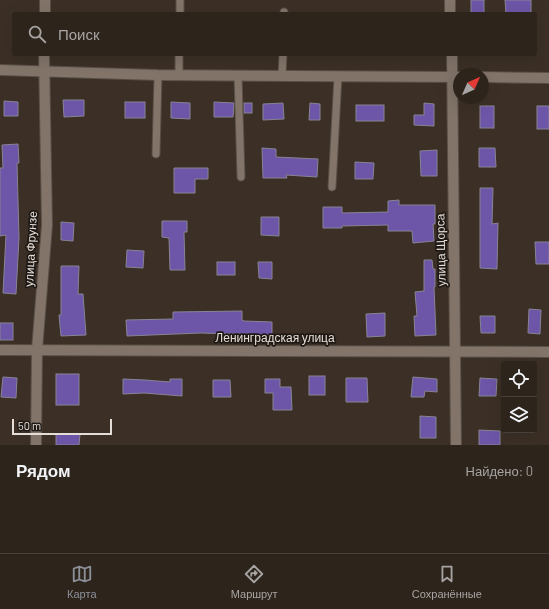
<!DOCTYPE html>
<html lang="ru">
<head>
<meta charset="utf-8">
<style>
  :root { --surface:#2d241c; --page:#352c25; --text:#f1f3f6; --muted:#a7a4a3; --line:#48413b; --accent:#8c9099 }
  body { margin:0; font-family:Barlow,sans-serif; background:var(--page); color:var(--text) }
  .controls { position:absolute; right:12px; bottom:12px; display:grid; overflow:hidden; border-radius:4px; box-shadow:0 4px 16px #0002 }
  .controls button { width:36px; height:36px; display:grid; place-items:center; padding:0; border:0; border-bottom:1px solid var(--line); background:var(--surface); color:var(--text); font:20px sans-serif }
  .compass { position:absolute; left:453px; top:68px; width:36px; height:36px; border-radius:50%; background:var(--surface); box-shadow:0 4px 16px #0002; rotate:45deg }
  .scale { position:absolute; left:12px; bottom:10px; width:100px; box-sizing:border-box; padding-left:4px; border:2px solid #e5ddd7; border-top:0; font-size:11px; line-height:14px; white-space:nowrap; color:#e5ddd7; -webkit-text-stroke:3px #1f1915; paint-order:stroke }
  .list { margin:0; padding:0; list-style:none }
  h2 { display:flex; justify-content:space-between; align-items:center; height:52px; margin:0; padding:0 16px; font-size:17px }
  h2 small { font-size:13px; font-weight:400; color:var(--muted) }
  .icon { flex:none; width:22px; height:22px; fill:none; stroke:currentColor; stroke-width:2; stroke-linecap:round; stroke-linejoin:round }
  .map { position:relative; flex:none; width:549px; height:445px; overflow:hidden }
  .search { position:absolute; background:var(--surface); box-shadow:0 4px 16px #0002; left:12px; right:12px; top:12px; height:44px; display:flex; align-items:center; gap:10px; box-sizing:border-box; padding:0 14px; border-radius:4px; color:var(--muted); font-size:15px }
  .sheet { height:108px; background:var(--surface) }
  nav { display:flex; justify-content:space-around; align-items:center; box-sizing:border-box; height:56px; border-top:1px solid var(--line); background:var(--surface); font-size:11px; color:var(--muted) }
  nav a { display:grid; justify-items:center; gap:2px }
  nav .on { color:var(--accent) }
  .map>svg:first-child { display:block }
  .building { fill:#6d55a7; stroke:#878494 }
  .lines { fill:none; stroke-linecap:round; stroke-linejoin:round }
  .lane-casing { stroke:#594f47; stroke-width:9 }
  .street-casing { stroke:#594f47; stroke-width:12 }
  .lane { stroke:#827469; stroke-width:7 }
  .street { stroke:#827469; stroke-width:10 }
  .labels { text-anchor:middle; stroke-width:3.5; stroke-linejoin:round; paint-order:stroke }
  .street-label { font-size:12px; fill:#e5ddd7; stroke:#1f1915 }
</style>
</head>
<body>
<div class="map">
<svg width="549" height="445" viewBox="0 0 549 445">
  <rect width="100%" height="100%" fill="#3c3026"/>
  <g class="building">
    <rect x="471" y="0" width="13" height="14"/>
    <polygon points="505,0 531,0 531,14 506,14"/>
    <polygon points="63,100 84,100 84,116 64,117"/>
    <polygon points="4,101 18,102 18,116 4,116"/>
    <rect x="125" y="102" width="20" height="16"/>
    <polygon points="171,102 190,103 190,119 171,118"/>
    <polygon points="214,102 234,103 233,117 214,117"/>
    <rect x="244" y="103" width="8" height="10"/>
    <polygon points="283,103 284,119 263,120 263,104"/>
    <polygon points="310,103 320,104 320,120 309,120"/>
    <polygon points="424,103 434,104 434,126 414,125 414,115 424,115"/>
    <rect x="356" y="105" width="28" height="16"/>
    <rect x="480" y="106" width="14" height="22"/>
    <rect x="537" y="106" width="12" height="23"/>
    <polygon points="18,144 19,163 17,163 19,238 16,294 3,293 6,235 0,236 0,168 3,168 2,145"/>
    <polygon points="262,148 276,149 276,157 318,159 317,177 286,175 287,178 263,178"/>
    <polygon points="479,148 495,148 496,167 479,167"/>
    <polygon points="437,150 437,176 421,176 420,151"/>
    <polygon points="355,162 374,163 373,179 355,179"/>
    <polygon points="174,168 208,168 208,179 195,179 195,193 174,193"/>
    <polygon points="480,188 493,188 492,224 498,223 497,269 480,268"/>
    <polygon points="399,200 399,205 435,205 435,224 433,224 434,241 413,243 412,231 388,231 388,225 342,226 342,228 323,228 323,207 342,207 342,213 388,212 388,201"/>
    <polygon points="261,217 279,217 279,236 261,235"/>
    <polygon points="162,221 187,221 187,232 184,232 185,270 170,270 169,238 162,237"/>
    <polygon points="61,222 74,223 73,241 61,240"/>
    <polygon points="535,242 549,242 549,264 536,264"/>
    <polygon points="127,250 144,251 143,268 126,267"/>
    <polygon points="424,260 432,260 433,269 435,269 435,287 434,287 436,335 415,336 414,316 417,316 415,292 424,291"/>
    <rect x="217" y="262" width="18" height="13"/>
    <polygon points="258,262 272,262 272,279 259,278"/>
    <polygon points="61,266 79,266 78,294 83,294 86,335 61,336 59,315 61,315"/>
    <polygon points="529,309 541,310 540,334 528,333"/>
    <polygon points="242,311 242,320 244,321 272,322 272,335 200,333 127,336 126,320 173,319 173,312"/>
    <polygon points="385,313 385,336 367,337 366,314"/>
    <polygon points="480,316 495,316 495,333 481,333"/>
    <rect x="0" y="323" width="13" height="17"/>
    <rect x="56" y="374" width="23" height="31"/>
    <rect x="309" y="376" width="16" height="19"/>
    <polygon points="3,377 17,378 16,398 1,397"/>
    <polygon points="413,377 437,379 437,392 425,391 424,397 411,397"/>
    <polygon points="346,378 367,378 368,402 346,402"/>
    <polygon points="480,378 497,379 496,396 479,396"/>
    <polygon points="123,379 145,380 170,382 170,379 182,379 182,396 144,393 123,394"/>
    <polygon points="265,379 280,379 280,387 291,387 292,410 273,410 273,393 265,393"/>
    <polygon points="213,380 230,380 231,397 213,397"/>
    <polygon points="420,416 436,417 436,438 420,438"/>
    <polygon points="479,430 500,431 500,445 479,445"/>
    <polygon points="56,434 80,434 79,445 56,445"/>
  </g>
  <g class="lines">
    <g class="lane-casing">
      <g id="lane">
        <polyline points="180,14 180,0"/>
        <polyline points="284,14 284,12"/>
        <polyline points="179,75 179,54"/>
        <polyline points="238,76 241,177"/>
        <polyline points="282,76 283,54"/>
        <polyline points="156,154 158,75"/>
        <polyline points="332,187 338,76"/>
      </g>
    </g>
    <g class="street-casing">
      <g id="street">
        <polyline points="450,0 450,14"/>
        <polyline points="45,14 45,0"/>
        <polyline points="452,54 456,445"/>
        <polyline points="0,70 158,75 459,77"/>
        <polyline points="483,77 549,78"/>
        <polyline points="0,350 549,352"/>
        <polyline points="36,445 37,350 47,225 44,54"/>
      </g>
    </g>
    <use href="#lane" class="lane"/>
    <use href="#street" class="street"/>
  </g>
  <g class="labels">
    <g class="street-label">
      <text transform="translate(31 249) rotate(-87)" y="4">улица Фрунзе</text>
      <text transform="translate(441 250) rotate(-91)" y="4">улица Щорса</text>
      <text x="275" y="342">Ленинградская улица</text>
    </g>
  </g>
</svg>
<div class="controls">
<button><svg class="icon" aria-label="locate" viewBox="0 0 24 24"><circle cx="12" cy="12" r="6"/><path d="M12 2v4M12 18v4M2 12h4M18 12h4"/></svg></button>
<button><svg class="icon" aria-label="layers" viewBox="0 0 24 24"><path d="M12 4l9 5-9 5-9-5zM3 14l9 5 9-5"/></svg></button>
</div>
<svg class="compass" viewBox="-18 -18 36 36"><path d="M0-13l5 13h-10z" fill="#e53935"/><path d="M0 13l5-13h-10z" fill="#a7a4a3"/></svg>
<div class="scale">50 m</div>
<div class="search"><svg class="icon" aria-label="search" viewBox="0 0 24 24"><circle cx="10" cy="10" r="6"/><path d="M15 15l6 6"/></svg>Поиск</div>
</div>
<section class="sheet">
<h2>Рядом<small>Найдено: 0</small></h2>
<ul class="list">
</ul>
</section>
<nav>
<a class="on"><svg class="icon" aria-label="map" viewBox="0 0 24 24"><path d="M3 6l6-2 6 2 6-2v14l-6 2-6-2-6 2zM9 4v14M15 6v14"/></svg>Карта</a>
<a><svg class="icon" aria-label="directions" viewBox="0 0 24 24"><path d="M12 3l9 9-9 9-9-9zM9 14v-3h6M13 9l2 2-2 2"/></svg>Маршрут</a>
<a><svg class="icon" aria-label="saved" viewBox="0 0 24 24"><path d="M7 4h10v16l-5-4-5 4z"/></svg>Сохранённые</a>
</nav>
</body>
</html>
